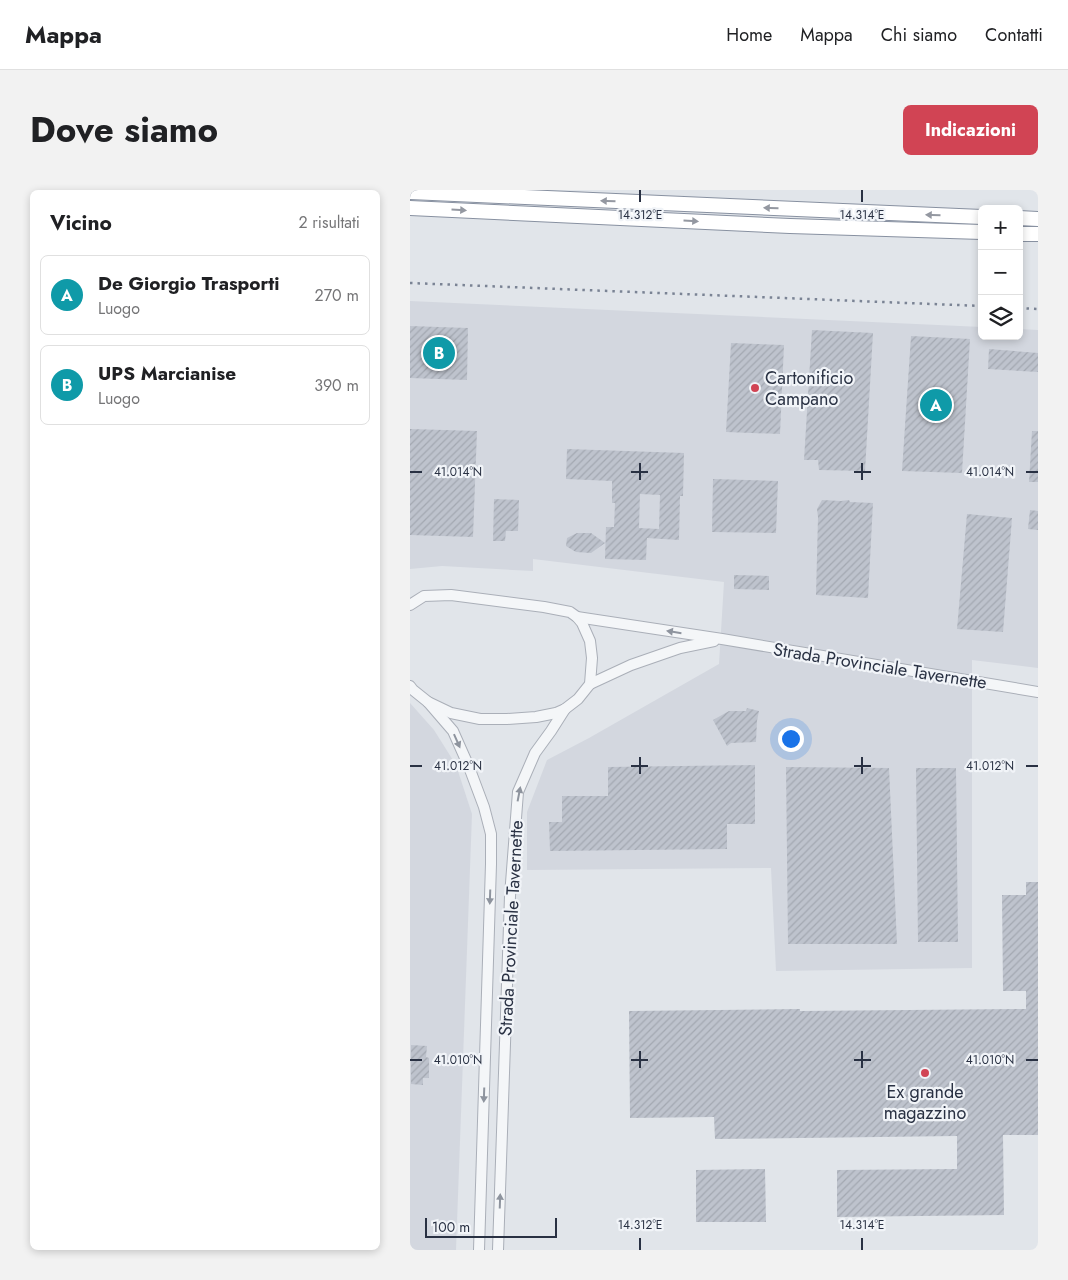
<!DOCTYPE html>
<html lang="it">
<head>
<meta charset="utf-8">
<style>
  :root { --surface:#fff; --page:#f2f2f2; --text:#202124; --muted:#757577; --line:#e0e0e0; --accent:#d14454 }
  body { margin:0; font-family:Jost,sans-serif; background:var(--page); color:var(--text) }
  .controls { position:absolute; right:15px; top:15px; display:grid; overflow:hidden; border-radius:8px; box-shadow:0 2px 8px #0003 }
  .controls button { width:45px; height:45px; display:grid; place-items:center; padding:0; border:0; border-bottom:1px solid var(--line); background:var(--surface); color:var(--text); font:25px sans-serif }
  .scale { position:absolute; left:15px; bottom:12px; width:132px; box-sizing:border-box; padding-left:5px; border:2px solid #293143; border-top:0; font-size:14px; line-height:18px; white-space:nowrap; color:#293143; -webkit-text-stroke:4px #f1f4f8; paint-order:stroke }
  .you { position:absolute; left:380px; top:548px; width:18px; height:18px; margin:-12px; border:4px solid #fff; border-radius:50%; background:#1a73e8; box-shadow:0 0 0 8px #1a73e833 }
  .badge { display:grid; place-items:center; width:32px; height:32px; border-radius:50%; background:var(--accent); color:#fff; font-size:16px; font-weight:700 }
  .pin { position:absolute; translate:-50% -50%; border:2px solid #fff; box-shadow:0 1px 5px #0006 }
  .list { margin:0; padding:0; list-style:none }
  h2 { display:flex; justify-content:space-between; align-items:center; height:65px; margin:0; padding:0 20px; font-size:21px }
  h2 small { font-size:16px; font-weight:400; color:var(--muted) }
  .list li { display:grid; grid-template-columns:32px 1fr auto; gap:15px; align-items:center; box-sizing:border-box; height:80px; margin:0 10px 10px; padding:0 10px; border:1px solid var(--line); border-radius:8px }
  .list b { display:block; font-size:19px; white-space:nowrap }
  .list p { margin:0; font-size:16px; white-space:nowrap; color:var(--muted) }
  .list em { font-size:16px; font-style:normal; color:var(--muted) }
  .icon { flex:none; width:28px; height:28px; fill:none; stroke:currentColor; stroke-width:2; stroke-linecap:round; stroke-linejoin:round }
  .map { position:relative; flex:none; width:628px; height:1060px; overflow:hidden; border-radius:8px }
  header { display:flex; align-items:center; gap:30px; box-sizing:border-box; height:70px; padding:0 25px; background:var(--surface); border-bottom:1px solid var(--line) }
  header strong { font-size:24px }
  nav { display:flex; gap:28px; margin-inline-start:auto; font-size:18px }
  .intro { display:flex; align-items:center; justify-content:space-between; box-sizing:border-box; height:120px; padding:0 30px }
  h1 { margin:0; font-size:35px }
  .button { padding:12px 22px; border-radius:8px; background:var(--accent); color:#fff; font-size:18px; font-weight:700 }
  main { display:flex; gap:30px; padding:0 30px }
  aside { flex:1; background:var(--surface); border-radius:8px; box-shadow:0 2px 8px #0003 }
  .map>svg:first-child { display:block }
  .built { fill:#d3d7df }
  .building { fill:url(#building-hatch); fill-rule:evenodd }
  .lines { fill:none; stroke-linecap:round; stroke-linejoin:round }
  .minor-casing { stroke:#aaafb8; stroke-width:12 }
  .highway-casing { stroke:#8891a1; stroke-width:16 }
  .minor { stroke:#f4f6f8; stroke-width:10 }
  .highway { stroke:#fff; stroke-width:14 }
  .rail { stroke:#7a8394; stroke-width:2.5; stroke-dasharray:2.5 5; stroke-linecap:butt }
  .oneway { fill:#9498a1 }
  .oneway2 { fill:#8e949e }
  .ticks { fill:none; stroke:#293143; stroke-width:2 }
  .poi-dot { fill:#d14454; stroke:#f1f4f8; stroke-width:2 }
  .labels { text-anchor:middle; stroke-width:4.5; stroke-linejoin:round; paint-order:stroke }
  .poi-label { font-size:18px; fill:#293143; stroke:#f1f4f8; text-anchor:start }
  .street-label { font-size:18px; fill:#293143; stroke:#f1f4f8 }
  .ticks-label { font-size:12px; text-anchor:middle; fill:#293143; stroke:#f1f4f8; stroke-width:4.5; stroke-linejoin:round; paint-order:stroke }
</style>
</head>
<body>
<header>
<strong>Mappa</strong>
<nav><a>Home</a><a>Mappa</a><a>Chi siamo</a><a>Contatti</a></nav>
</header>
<div class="intro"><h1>Dove siamo</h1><a class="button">Indicazioni</a></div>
<main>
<aside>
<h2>Vicino<small>2 risultati</small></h2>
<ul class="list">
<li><span class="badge" style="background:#0f9aa8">A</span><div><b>De Giorgio Trasporti</b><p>Luogo</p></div><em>270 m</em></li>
<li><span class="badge" style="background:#0f9aa8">B</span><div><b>UPS Marcianise</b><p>Luogo</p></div><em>390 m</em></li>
</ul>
</aside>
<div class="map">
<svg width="628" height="1060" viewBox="0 0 628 1060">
  <defs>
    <pattern id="building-hatch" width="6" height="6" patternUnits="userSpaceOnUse" patternTransform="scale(1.25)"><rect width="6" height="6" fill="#bec3cd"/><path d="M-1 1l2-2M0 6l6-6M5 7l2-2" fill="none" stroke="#a3a8b1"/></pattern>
  </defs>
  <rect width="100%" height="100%" fill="#e1e5ea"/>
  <g class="built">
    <polygon points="0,111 572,137 572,146 609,146 609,139 628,140 628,478 562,470 562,778 366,781 361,678 117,680 117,622 137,570 179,548 309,474 314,392 123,369 123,381 32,376 0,379"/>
    <polygon points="0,513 24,540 46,575 62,624 46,1060 0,1060"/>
  </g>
  <g class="building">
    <polygon points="0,136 58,138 57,190 0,188"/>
    <polygon points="402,140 463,143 455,281 409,280 408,270 394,270"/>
    <polygon points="501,146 560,149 552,283 492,281"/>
    <polygon points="321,153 374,155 370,244 316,242"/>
    <polygon points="579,159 628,163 628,182 578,179"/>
    <polygon points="0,239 67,241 63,347 0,345"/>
    <polygon points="622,241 628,241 628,292 619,292"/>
    <path d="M157,259L274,263L273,306H270L269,350L237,348L236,370L195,369L196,337H204L205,313H202V291L156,289ZM230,304L250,305L249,339L229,338Z"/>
    <polygon points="303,289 368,291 366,343 302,342"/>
    <polygon points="84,309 109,310 108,341 96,341 95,351 83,351"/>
    <polygon points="412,310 431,311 439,310 440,312 463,313 458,408 406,405 408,327 407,319"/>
    <polygon points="620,320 628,321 628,340 618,339"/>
    <polygon points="557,324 602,328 593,442 547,439"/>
    <polygon points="167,343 181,343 195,353 181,363 166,362 156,356 157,348"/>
    <polygon points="324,385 359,386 359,400 324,399"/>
    <polygon points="337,518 349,521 347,531 346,552 321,553 317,556 303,530 319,521 336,521"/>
    <polygon points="345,575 345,634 317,634 317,659 140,661 139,632 152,632 152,606 198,606 198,577"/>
    <polygon points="376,577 479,578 487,754 378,754"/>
    <polygon points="506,578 546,578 548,752 508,752"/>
    <polygon points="616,692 628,692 628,945 593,945 594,1025 427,1027 427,980 547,979 547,946 305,949 304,927 220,928 219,821 390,819 390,821 616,819 616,801 593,801 592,705 616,705"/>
    <polygon points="1,855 17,856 16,867 19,868 19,888 13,888 13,895 1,894"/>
    <polygon points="355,979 356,1032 286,1032 286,980"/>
  </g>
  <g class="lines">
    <g class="minor-casing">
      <g id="minor">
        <polyline points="0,415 14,406 41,405 134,417 160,422 167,427 172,433 180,451 182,468 180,494 168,509 155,519 146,523 126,527 97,529 70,529 41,523 18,512 3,500 0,496"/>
        <polyline points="167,427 312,449 628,502"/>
        <polyline points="180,494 221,475 270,458 304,451"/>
        <polyline points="18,512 43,541 59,577 74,617 81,644 81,674 69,1060"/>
        <polyline points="88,1060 100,706 108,602 125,563 141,541 155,519"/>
      </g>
    </g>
    <g class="highway-casing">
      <g id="highway">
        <polyline points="0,2 572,27"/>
        <polyline points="0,18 380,36 572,42"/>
        <polyline points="609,28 628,29"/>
        <polyline points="609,44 628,44"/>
      </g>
    </g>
    <use href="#minor" class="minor"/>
    <use href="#highway" class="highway"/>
    <g class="rail">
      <polyline points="0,93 572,116"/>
      <polyline points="609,118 628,119"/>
    </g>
  </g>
  <defs><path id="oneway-solid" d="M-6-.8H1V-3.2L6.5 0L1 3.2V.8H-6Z" transform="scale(1.25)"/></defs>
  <g class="oneway">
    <use href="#oneway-solid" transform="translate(198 11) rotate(-178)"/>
    <use href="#oneway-solid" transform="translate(361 18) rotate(-178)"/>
    <use href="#oneway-solid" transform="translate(49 20) rotate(3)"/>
    <use href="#oneway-solid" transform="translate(523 25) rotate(-178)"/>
    <use href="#oneway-solid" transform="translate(281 31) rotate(3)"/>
  </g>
  <g class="oneway2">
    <use href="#oneway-solid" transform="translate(264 442) rotate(-171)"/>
    <use href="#oneway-solid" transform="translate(47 551) rotate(66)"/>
    <use href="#oneway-solid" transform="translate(109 604) rotate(-79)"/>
    <use href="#oneway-solid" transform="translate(80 707) rotate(92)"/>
    <use href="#oneway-solid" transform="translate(74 905) rotate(92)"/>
    <use href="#oneway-solid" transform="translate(90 1011) rotate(-88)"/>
  </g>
  <path class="ticks" d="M230,0V12M452,0V12M230,273V290M452,273V290M0,282H12M221,282H238M444,282H461M616,282H628M230,567V584M452,567V584M0,576H12M221,576H238M444,576H461M616,576H628M230,861V878M452,861V878M0,870H12M221,870H238M444,870H461M616,870H628M230,1048V1060M452,1048V1060"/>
  <g class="poi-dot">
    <circle cx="345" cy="198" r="5"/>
    <circle cx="515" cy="883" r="5"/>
  </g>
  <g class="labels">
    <g class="poi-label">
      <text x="355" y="194">Cartonificio<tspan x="355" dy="21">Campano</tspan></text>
      <text x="515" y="908" text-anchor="middle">Ex grande<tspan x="515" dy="21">magazzino</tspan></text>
    </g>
    <g class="street-label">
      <text transform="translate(470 476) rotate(9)" y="6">Strada Provinciale Tavernette</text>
      <text transform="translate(101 738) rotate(-87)" y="6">Strada Provinciale Tavernette</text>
    </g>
  </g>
  <g class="ticks-label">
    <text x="230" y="29">14.312°E</text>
    <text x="452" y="29">14.314°E</text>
    <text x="48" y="286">41.014°N</text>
    <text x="580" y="286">41.014°N</text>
    <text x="48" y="580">41.012°N</text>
    <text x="580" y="580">41.012°N</text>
    <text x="48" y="874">41.010°N</text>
    <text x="580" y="874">41.010°N</text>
    <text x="230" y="1039">14.312°E</text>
    <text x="452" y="1039">14.314°E</text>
  </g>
</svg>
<div class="controls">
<button>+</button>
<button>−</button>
<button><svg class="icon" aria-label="layers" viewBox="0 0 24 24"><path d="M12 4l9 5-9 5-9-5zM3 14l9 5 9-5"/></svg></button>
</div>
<div class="scale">100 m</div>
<div class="you"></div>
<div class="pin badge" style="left:526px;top:215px;background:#0f9aa8">A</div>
<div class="pin badge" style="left:29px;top:163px;background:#0f9aa8">B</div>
</div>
</main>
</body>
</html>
